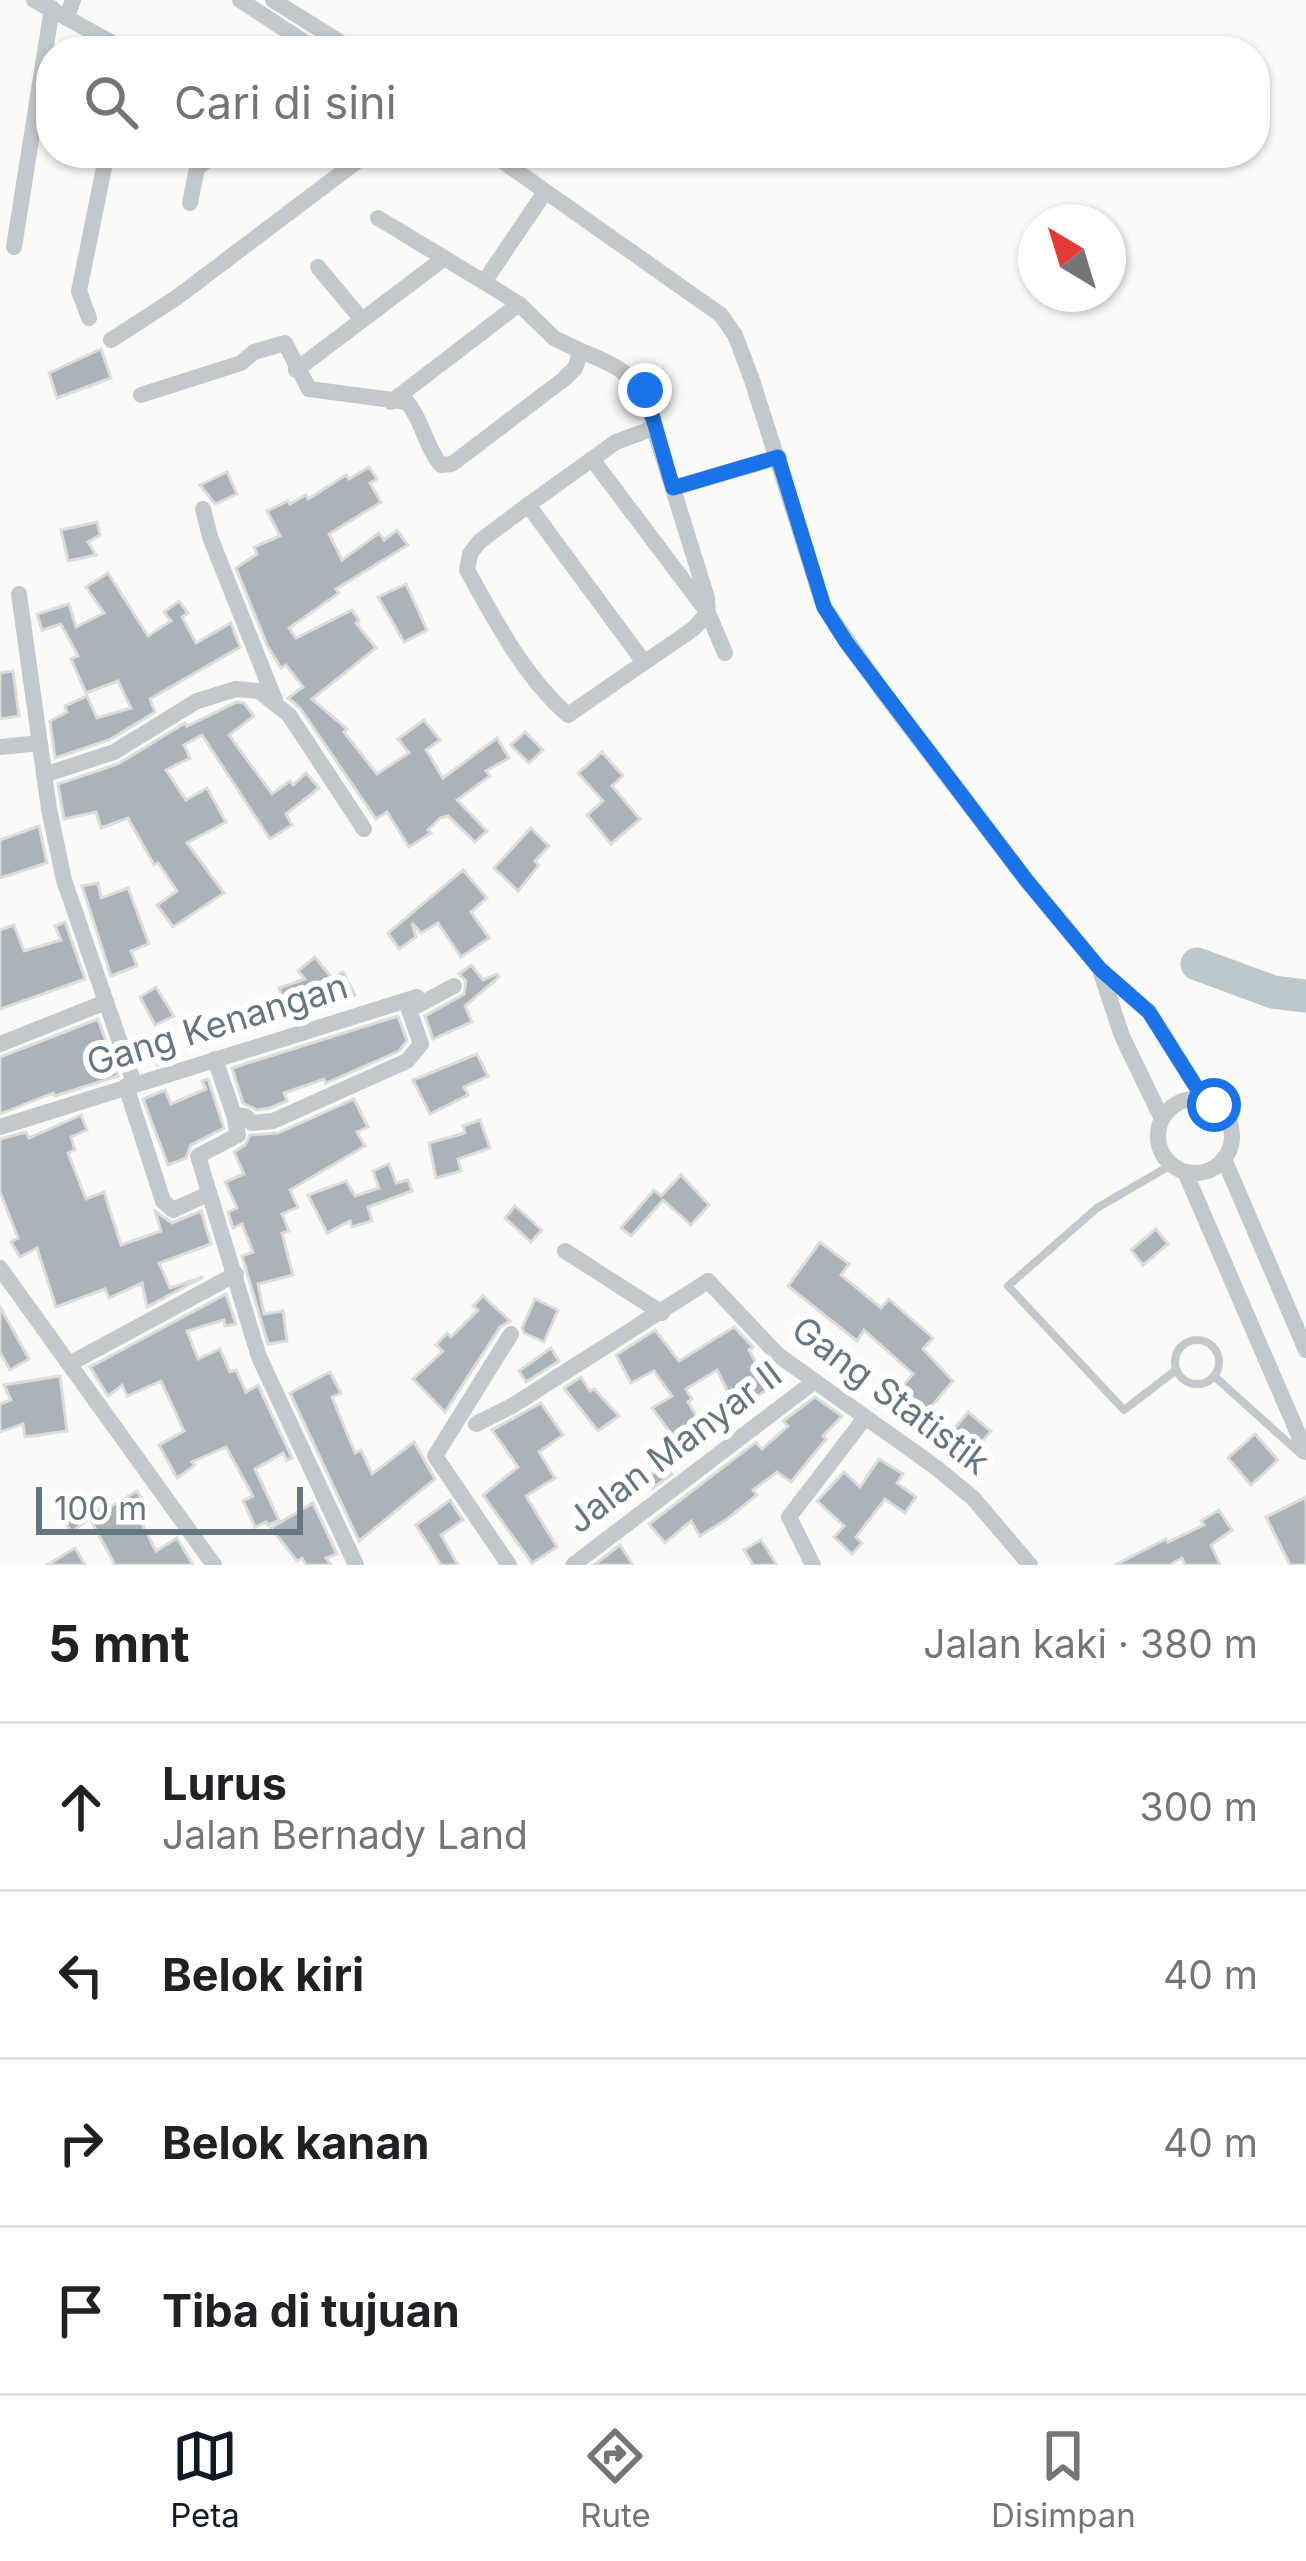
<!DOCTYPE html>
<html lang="id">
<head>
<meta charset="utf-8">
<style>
  :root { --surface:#fff; --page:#f2f2f2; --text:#202124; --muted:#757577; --line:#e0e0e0; --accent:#111827 }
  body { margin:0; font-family:Inter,sans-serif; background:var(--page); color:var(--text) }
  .compass { position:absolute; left:1018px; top:204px; width:108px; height:108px; border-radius:50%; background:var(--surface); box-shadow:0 3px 9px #0004; rotate:322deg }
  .scale { position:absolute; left:36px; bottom:30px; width:267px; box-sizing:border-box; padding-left:12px; border:6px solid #657683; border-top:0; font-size:33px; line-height:42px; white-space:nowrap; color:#657683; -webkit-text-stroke:9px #fff; paint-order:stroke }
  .stop { position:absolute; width:36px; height:36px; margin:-27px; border:9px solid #1a73e8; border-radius:50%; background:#fff }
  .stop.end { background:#1a73e8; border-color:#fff; box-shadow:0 3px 12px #0008 }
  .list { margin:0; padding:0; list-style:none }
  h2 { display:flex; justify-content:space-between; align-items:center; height:156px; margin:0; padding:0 48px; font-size:51px }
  h2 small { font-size:39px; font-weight:400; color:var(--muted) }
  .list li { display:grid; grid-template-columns:78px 1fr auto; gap:36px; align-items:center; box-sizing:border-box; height:168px; padding:0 48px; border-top:3px solid var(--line) }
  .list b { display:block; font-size:45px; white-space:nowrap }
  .list p { margin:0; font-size:39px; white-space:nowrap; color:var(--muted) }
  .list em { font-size:39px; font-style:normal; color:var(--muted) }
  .icon { flex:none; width:66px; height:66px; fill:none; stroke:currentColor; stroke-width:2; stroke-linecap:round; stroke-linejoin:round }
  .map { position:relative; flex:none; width:1306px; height:1565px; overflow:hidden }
  .search { position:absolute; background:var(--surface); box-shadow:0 3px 9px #0004; left:36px; right:36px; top:36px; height:132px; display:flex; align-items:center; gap:30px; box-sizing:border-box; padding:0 42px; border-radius:48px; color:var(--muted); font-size:45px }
  .sheet { height:828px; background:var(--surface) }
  nav { display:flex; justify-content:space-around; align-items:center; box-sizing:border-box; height:168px; border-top:3px solid var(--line); background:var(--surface); font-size:33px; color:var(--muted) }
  nav a { display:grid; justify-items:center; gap:6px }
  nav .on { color:var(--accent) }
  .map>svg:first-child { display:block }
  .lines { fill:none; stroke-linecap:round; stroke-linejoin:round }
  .river { stroke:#bbc7cb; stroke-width:33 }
  .building { fill:#aab3b9; stroke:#dcdcda; stroke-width:3 }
  .lane { stroke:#c3c8cc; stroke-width:8 }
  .street { stroke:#c3c8cc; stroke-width:16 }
  .route { stroke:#1a73e8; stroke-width:15 }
  .labels { text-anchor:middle; stroke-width:12; stroke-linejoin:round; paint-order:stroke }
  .street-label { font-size:36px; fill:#657683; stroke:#fff }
</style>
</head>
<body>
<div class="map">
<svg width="1306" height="1565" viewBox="0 0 1306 1565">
  <rect width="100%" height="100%" fill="#fafaf8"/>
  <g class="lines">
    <polyline class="river" points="1197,964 1273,992 1306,996"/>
  </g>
  <g class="building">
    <polygon points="101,349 111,378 57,398 49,373"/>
    <polygon points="369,467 377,479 370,483 381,502 329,534 342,560 379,533 384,540 397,530 408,545 336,589 339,593 289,628 296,638 352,610 359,621 356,623 376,648 312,699 347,729 344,732 377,774 409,753 398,739 424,720 440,740 426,750 443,778 497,738 509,758 486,771 490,776 457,800 487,831 475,842 448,816 440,818 428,830 431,833 409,847 387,812 376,819 300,708 288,698 303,687 286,665 281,668 267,645 236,568 257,554 254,547 280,536 267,511 288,501 290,504 306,495 308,499 346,475 349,479"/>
    <polygon points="227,472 237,494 215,504 200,485"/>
    <polygon points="97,522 100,535 88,542 96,555 68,561 61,530"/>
    <polygon points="108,573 148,636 171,621 164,612 179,601 188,613 182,617 196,643 231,623 240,647 150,699 155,712 109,740 55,758 50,721 67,712 65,706 87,696 97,718 131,708 118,681 86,693 71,659 78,656 61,624 42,630 37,614 69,604 76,627 104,613 86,587"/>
    <polygon points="406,584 427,630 404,642 378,597"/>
    <polygon points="13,671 19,716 0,719 0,673"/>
    <polygon points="237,702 244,703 254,716 229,735 272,794 290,781 293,785 306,773 319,788 286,814 292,825 270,839 202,735 184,745 190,758 166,770 186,800 207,788 226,822 187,843 224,893 173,927 157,905 177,891 158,863 154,865 128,818 101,828 96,812 64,819 58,784 118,764 185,723 187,726"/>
    <polygon points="525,732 543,750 529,763 511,745"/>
    <polygon points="602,752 623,776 612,786 640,819 611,844 587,815 603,801 578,773"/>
    <polygon points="39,826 47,863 0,878 0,840"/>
    <polygon points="531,828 549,846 535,861 539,865 518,891 494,868"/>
    <polygon points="463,870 487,898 471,912 489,938 461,957 438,923 421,933 412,923 416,937 399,949 388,933"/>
    <polygon points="98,883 101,898 128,888 149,944 131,951 137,966 111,976 82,886"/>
    <polygon points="65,922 85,979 0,1009 0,930 14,925 24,951 61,940 55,926"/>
    <polygon points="315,957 332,978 343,972 355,995 291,1023 279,988 305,979 298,971"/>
    <polygon points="471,965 483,980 497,974 499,977 465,1006 472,1022 433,1039 425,1016 464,994 466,981 459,974"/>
    <polygon points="156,987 174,1016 155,1025 140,997"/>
    <polygon points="398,1016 407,1041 399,1051 326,1083 324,1079 284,1093 287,1101 270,1108 257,1110 243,1103 232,1068"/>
    <polygon points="98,1019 118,1076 55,1096 53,1093 0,1114 0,1057"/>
    <polygon points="169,1037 175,1059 157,1065 151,1041"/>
    <polygon points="477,1054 488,1076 464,1087 468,1095 430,1114 413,1080"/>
    <polygon points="208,1079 224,1128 191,1145 186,1158 168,1165 143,1099 165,1090 171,1104 206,1089 202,1081"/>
    <polygon points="354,1099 368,1127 357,1132 365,1146 290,1190 298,1207 282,1214 289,1231 282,1233 293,1275 258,1284 264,1314 283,1311 287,1341 268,1344 242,1256 253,1252 242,1224 233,1228 228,1212 237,1208 225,1182 244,1174 234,1152 245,1145 250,1135 278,1133"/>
    <polygon points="81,1115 87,1130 71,1137 75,1150 68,1153 86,1199 104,1192 121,1245 161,1231 155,1211 172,1223 201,1211 211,1244 159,1263 170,1288 203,1277 147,1307 142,1283 109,1298 105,1289 56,1307 37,1248 20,1257 11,1242 18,1238 0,1192 0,1139 26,1132 29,1138"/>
    <polygon points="480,1120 490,1148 458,1159 461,1171 436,1178 429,1143 465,1133 463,1126"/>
    <polygon points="389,1164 396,1183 408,1180 412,1191 368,1207 372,1221 352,1227 350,1221 327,1233 308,1195 346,1181 355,1196 379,1188 373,1171"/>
    <polygon points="681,1175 709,1205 691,1225 663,1200 631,1236 621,1228 654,1190 661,1196"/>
    <polygon points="515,1206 542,1230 531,1242 505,1218"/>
    <polygon points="1156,1229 1168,1244 1143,1265 1131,1250"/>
    <polygon points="820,1242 849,1264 841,1275 881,1308 889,1299 933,1338 923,1349 953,1381 920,1420 893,1397 913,1374 864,1330 857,1341 788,1286"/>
    <polygon points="226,1294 236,1324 225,1326 224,1320 187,1331 198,1359 220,1349 230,1372 236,1370 246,1392 258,1385 292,1458 287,1460 283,1453 255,1469 279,1520 268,1525 266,1522 255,1527 243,1501 253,1496 226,1447 192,1462 195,1465 177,1478 159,1445 184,1431 161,1381 127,1396 122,1385 108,1396 90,1367"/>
    <polygon points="483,1296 510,1321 500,1327 445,1412 413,1379 443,1351 436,1345 447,1333 451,1337 478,1310 473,1306"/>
    <polygon points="535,1299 558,1310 544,1342 524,1333 522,1328"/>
    <polygon points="0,1307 29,1359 10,1370 0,1352"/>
    <polygon points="734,1327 753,1347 749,1350 770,1389 736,1407 717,1370 686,1389 692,1399 688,1402 705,1430 680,1446 652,1408 672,1396 654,1371 631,1383 616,1355 655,1330 679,1361"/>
    <polygon points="551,1348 559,1361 526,1382 519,1371"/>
    <polygon points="330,1372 341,1393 332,1397 355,1453 361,1450 372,1474 414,1442 435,1479 359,1541 290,1393"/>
    <polygon points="60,1376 67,1431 25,1437 23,1424 0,1432 0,1404 11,1400 4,1385"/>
    <polygon points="581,1377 590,1391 594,1389 619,1416 598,1431 564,1388"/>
    <polygon points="815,1397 842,1416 823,1436 826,1439 791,1482 777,1472 753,1490 757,1495 727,1519 700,1536 691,1521 665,1543 649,1524 756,1442 762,1449 788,1426 783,1421"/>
    <polygon points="541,1403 563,1435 539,1452 555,1478 526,1496 557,1547 532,1563 483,1495 518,1467 492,1430"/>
    <polygon points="968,1412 991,1431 968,1459 945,1440"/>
    <polygon points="1255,1434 1278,1460 1251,1485 1228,1458"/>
    <polygon points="879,1459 903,1474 897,1483 916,1497 905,1513 885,1499 856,1537 862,1543 852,1554 834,1537 844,1526 817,1501 844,1472 860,1487"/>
    <polygon points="664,1464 672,1474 653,1488 645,1480"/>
    <polygon points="137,1491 147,1508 137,1514 156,1551 177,1538 193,1565 115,1565 88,1515 103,1506 105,1510"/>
    <polygon points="1306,1497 1306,1565 1290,1565 1266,1517"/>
    <polygon points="450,1500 463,1520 441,1535 458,1565 441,1565 416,1525"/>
    <polygon points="313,1503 337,1554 326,1558 331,1565 306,1565 302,1558 297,1561 271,1528"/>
    <polygon points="74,1506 86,1521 72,1532 60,1517"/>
    <polygon points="1219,1510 1232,1530 1211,1545 1220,1565 1185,1565 1182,1558 1169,1565 1115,1565 1166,1539 1168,1542 1204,1525 1201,1521"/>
    <polygon points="761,1540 777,1565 753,1565 744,1550"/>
    <polygon points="620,1545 633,1565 594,1565"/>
    <polygon points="75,1548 85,1565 47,1565"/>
  </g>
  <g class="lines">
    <g class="lane">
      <polyline points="1171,1165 1097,1208 1008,1286 1124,1410 1176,1370"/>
      <circle cx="1197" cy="1362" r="22"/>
      <polyline points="1214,1376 1302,1455"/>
    </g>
    <g class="street">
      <polyline points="34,0 127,51"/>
      <polyline points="240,0 318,51"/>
      <polyline points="273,0 354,51"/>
      <polyline points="67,17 73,0"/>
      <polyline points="200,153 197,168 217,153"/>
      <polyline points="491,153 721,315 735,335 752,380 824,607 885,695 1027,881 1100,969 1149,1012 1205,1101"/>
      <polyline points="190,203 197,168"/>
      <polyline points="378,218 484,282 545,192"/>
      <polyline points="14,247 52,8"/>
      <polyline points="318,267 362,320"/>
      <polyline points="89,318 79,291 107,153"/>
      <polyline points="111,340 176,298 368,153"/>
      <path d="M581,351C625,369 646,380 654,428"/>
      <polyline points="296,370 443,259"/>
      <path d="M141,395L241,363L254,352L285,343L309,389L407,402C423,421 426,448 441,465L452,464L564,379L575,368L581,351L554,338L519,304L484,282"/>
      <polyline points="391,402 519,304"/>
      <path d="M654,428L707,598L708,613L693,629L568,715C524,677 495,620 467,570L470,554L479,542L528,505L616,442Z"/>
      <polyline points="592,459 708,613 725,653"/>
      <polyline points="673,488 779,457"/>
      <polyline points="528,505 643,661"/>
      <polyline points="203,509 210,537 275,700"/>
      <polyline points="19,594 49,809 64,880 134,1083"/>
      <polyline points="0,747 40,743"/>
      <polyline points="44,775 114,752 197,701 236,689 259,691 289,715 364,829"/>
      <polyline points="1100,970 1122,1036 1162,1119"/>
      <polyline points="0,1044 106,1002"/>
      <polyline points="215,1059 234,1115"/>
      <polyline points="126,1086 163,1201 173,1210 208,1194"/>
      <circle cx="1195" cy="1136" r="37"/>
      <polyline points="0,1127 417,997"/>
      <polyline points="1224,1159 1306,1350"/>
      <polyline points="1185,1172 1306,1452"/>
      <polyline points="565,1251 662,1313"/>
      <polyline points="0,1268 214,1565"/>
      <polyline points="69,1364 236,1274"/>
      <polyline points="476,1424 512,1406 708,1281 778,1355 934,1466 973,1498 1030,1565"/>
      <polyline points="356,1565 259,1357 198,1156 238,1135 234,1115 245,1116 252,1123 273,1121 407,1061 421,1044 409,1010 454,986"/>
      <polyline points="509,1565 435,1456 511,1334"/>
      <polyline points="573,1565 815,1381"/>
      <polyline points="813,1565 789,1517 864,1419"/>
    </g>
  </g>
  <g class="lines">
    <polyline class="route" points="645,390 673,488 778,457 824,607 846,642 1027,881 1100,969 1149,1012 1205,1101 1214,1105"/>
  </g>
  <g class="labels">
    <g class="street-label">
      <text transform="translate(217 1024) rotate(-17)" y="13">Gang Kenangan</text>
      <text transform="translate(891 1395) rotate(37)" y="13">Gang Statistik</text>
      <text transform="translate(674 1447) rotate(-37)" y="13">Jalan Manyar II</text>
    </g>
  </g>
</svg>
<svg class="compass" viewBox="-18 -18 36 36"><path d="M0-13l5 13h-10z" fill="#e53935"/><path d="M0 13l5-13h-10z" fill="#757577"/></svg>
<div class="scale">100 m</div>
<div class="stop" style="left:1214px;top:1105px"></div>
<div class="stop end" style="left:645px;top:390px"></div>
<div class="search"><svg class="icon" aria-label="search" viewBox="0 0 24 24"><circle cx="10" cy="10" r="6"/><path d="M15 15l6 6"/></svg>Cari di sini</div>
</div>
<section class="sheet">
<h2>5 mnt<small>Jalan kaki · 380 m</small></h2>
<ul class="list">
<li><svg class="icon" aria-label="ahead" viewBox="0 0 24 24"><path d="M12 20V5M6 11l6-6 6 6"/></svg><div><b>Lurus</b><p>Jalan Bernady Land</p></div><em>300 m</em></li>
<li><svg class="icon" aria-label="left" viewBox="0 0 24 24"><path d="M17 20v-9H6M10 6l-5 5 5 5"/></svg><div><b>Belok kiri</b></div><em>40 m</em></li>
<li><svg class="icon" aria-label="right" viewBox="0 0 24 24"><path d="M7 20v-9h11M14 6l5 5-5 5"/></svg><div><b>Belok kanan</b></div><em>40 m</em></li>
<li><svg class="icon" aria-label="arrive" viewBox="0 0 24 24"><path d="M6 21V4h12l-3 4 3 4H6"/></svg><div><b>Tiba di tujuan</b></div></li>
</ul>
</section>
<nav>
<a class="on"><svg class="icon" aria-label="map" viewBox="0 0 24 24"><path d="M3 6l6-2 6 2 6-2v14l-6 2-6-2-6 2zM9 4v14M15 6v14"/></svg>Peta</a>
<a><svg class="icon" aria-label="directions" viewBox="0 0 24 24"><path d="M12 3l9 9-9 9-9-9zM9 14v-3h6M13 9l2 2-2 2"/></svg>Rute</a>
<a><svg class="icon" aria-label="saved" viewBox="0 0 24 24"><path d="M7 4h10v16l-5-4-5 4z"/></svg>Disimpan</a>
</nav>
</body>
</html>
